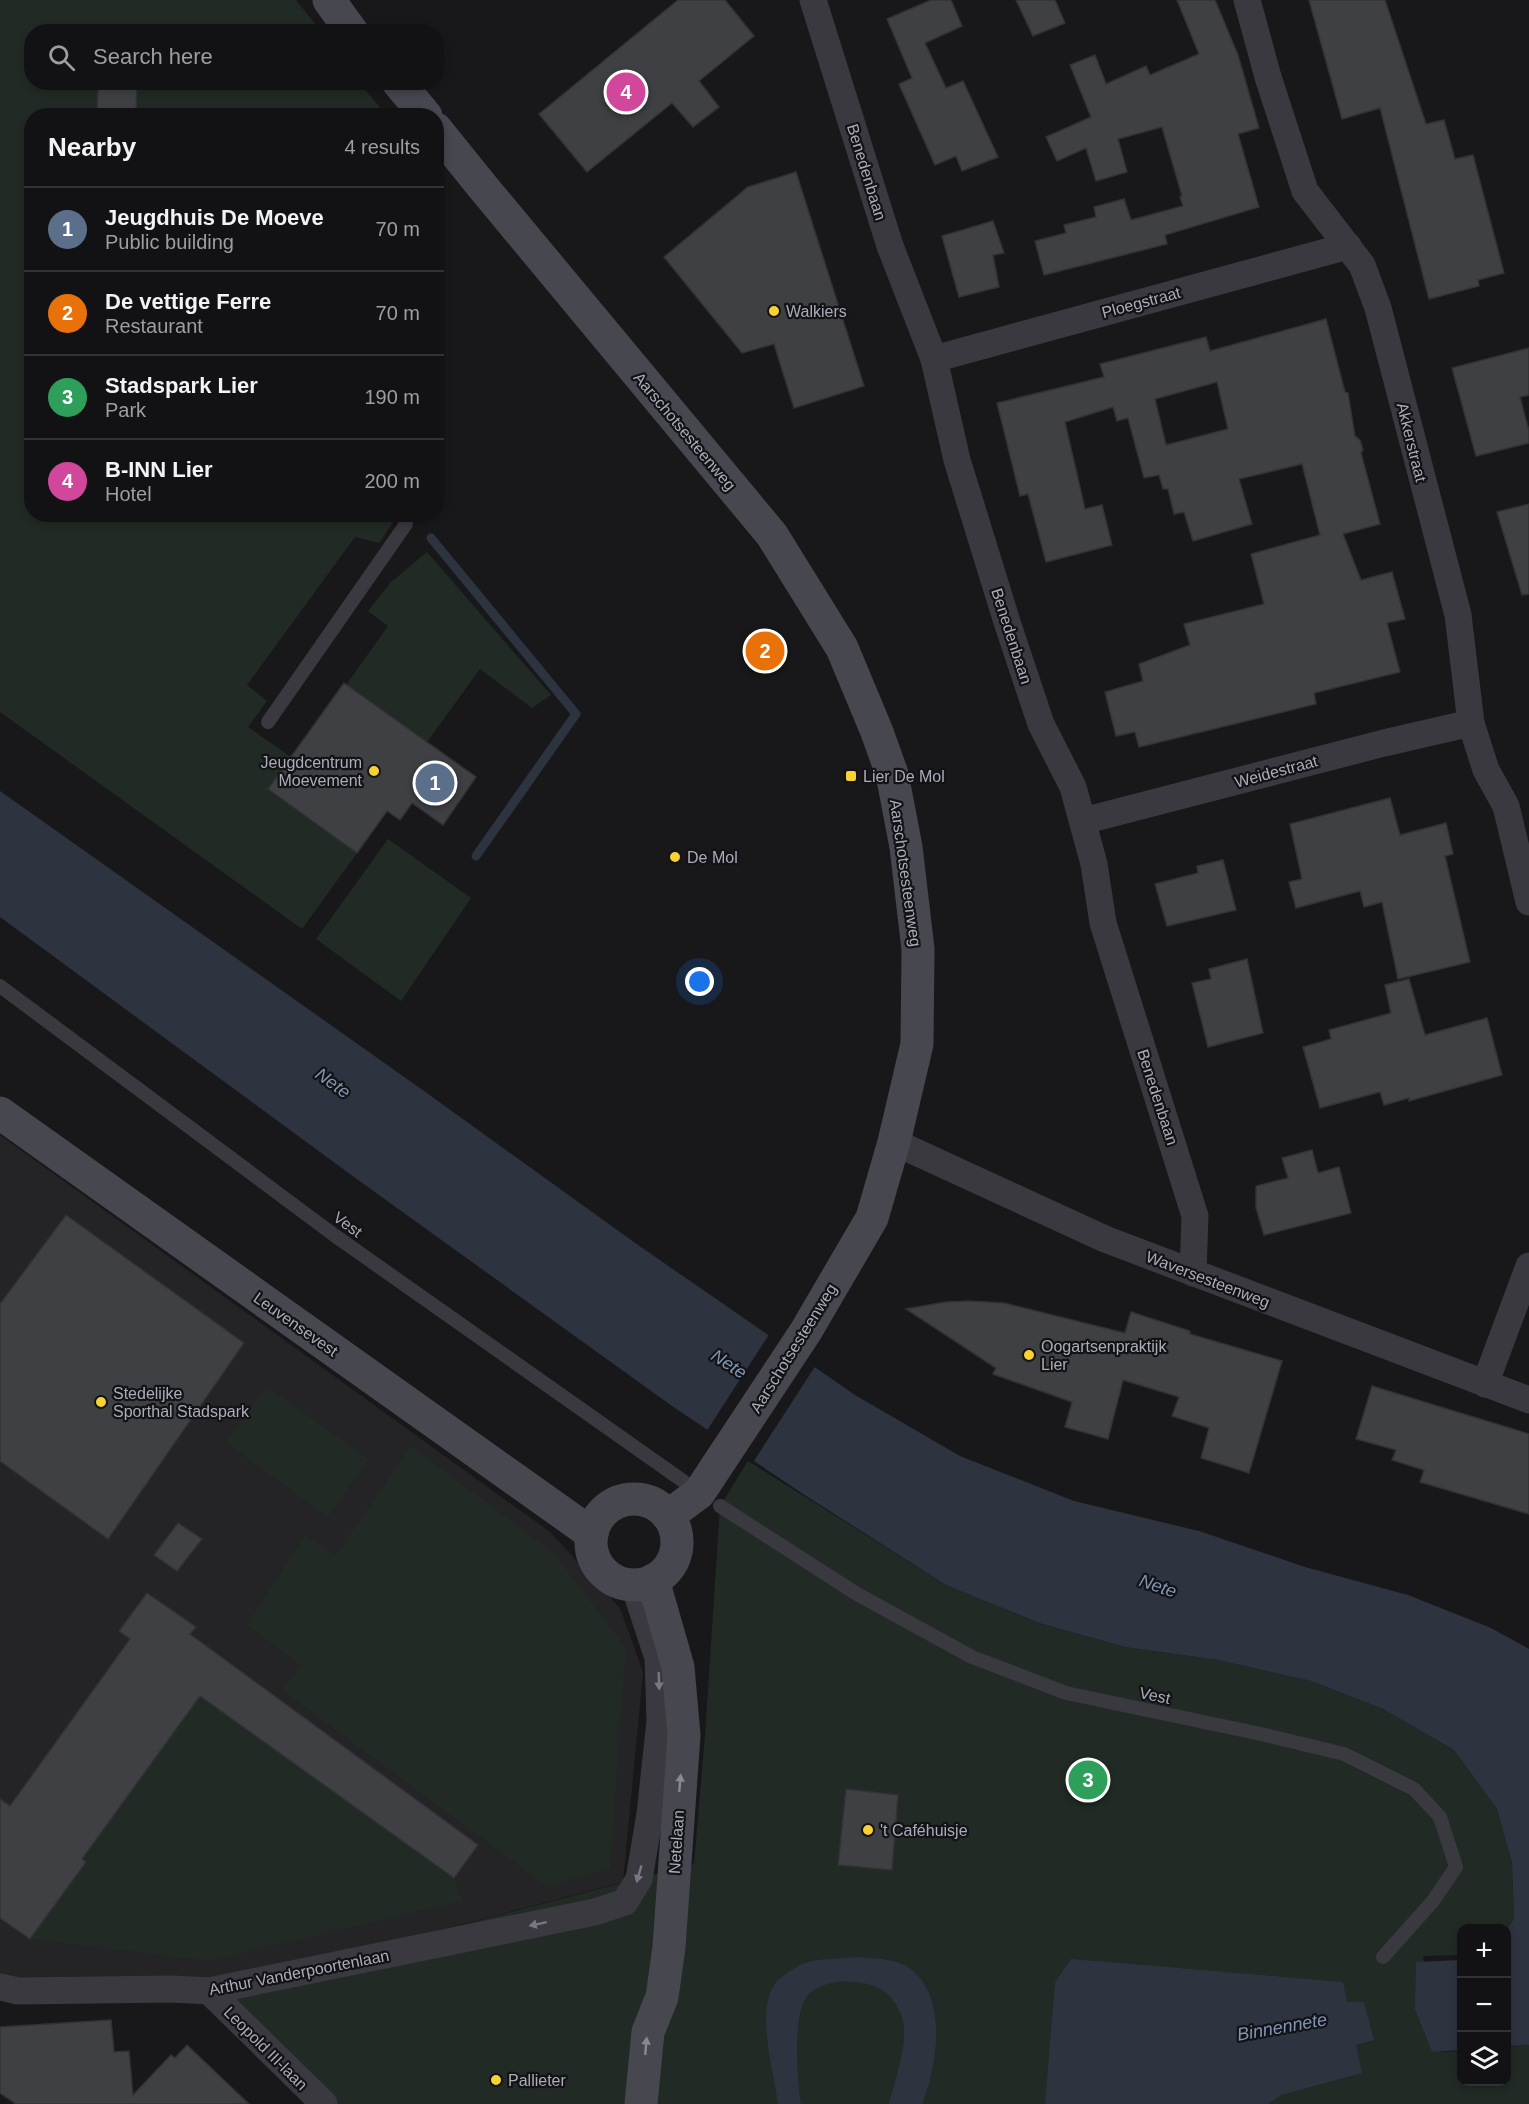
<!DOCTYPE html>
<html lang="en">
<head>
<meta charset="utf-8">
<style>
  :root { --surface:#121214; --page:#1b1b1d; --text:#f1f3f6; --muted:#9c9ea0; --line:#313234; --accent:#7c3aed }
  body { margin:0; font-family:Arial,sans-serif; background:var(--page); color:var(--text) }
  .controls { position:absolute; right:18px; bottom:18px; display:grid; overflow:hidden; border-radius:12px; box-shadow:0 3px 9px #0003 }
  .controls button { width:54px; height:54px; display:grid; place-items:center; padding:0; border:0; border-bottom:2px solid var(--line); background:var(--surface); color:var(--text); font:30px sans-serif }
  .you { position:absolute; left:700px; top:982px; width:21px; height:21px; margin:-15px; border:4px solid #fff; border-radius:50%; background:#1a73e8; box-shadow:0 0 0 9px #1a73e833 }
  .badge { display:grid; place-items:center; width:39px; height:39px; border-radius:50%; background:var(--accent); color:#fff; font-size:20px; font-weight:700 }
  .pin { position:absolute; translate:-50% -50%; border:3px solid #fff; box-shadow:0 2px 6px #0006 }
  .list { margin:0; padding:0; list-style:none }
  h2 { display:flex; justify-content:space-between; align-items:center; height:78px; margin:0; padding:0 24px; font-size:26px }
  h2 small { font-size:20px; font-weight:400; color:var(--muted) }
  .list li { display:grid; grid-template-columns:39px 1fr auto; gap:18px; align-items:center; box-sizing:border-box; height:84px; padding:0 24px; border-top:2px solid var(--line) }
  .list b { display:block; font-size:22px; white-space:nowrap }
  .list p { margin:0; font-size:20px; white-space:nowrap; color:var(--muted) }
  .list em { font-size:20px; font-style:normal; color:var(--muted) }
  .icon { flex:none; width:33px; height:33px; fill:none; stroke:currentColor; stroke-width:2; stroke-linecap:round; stroke-linejoin:round }
  .map { position:relative; flex:none; width:1529px; height:2104px; overflow:hidden }
  .search { position:absolute; background:var(--surface); box-shadow:0 3px 9px #0003; left:24px; top:24px; width:420px; height:66px; display:flex; align-items:center; gap:15px; box-sizing:border-box; padding:0 21px; border-radius:24px; color:var(--muted); font-size:22px }
  .panel { position:absolute; background:var(--surface); box-shadow:0 3px 9px #0003; left:24px; top:108px; width:420px; height:414px; border-radius:24px }
  .map>svg:first-child { display:block }
  .built { fill:#242427 }
  .green { fill:#212a24 }
  .water { fill:#2d343f }
  .pier { fill:#18181a }
  .lines { fill:none; stroke-linecap:round; stroke-linejoin:round }
  .stream { stroke:#2d343f; stroke-width:9 }
  .building { fill:#3f4044; stroke:#323236; stroke-width:1.5; fill-rule:evenodd }
  .lane { stroke:#39393f; stroke-width:14 }
  .street { stroke:#39393f; stroke-width:27 }
  .secondary { stroke:#46474f; stroke-width:33 }
  .oneway { fill:#777883 }
  .oneway2 { fill:#878995 }
  .poi-dot { fill:#f8d232; stroke:#131315; stroke-width:2 }
  .labels { text-anchor:middle; stroke-width:4.5; stroke-linejoin:round; paint-order:stroke }
  .street-label { font-size:16px; fill:#aaacba; stroke:#131315 }
  .poi-label { font-size:16px; fill:#aaacba; stroke:#131315; text-anchor:start }
  .water-label { font-size:18px; font-style:italic; fill:#8095b6; stroke:#131315 }
</style>
</head>
<body>
<div class="map">
<svg width="1529" height="2104" viewBox="0 0 1529 2104">
  <rect width="100%" height="100%" fill="#18181a"/>
  <polygon class="built" points="0,1135 550,1532 620,1608 643,1672 623,1882 209,1991 0,1985"/>
  <g class="green">
    <polygon points="0,0 296,0 321,31 32,32 32,82 360,83 386,115 32,116 32,514 398,515 379,543 355,537 247,685 267,701 248,727 291,757 268,790 357,853 302,929 0,712"/>
    <polygon points="427,552 551,695 532,708 480,669 427,742 346,685 388,626 368,611 390,583"/>
    <polygon points="388,839 471,898 401,1001 316,939"/>
    <polygon points="267,1386 369,1460 328,1517 226,1443"/>
    <polygon points="411,1446 554,1553 626,1648 610,1868 547,1887 282,1690 302,1666 247,1625 305,1535 336,1555"/>
    <polygon points="748,1461 946,1585 1038,1623 1125,1647 1218,1660 1311,1681 1383,1709 1454,1750 1497,1809 1512,1863 1514,1918 1507,1930 1506,1928 1462,1928 1461,1955 1423,1956 1440,2052 1461,2051 1462,2082 1506,2082 1507,2047 1529,2045 1529,2104 330,2104 209,1991 694,1864 705,1735 720,1506"/>
    <polygon points="200,1696 454,1878 463,1901 209,1961 30,1939 85,1862 82,1859"/>
  </g>
  <g class="water">
    <polygon points="0,791 424,1091 638,1245 855,1395 960,1456 1074,1501 1199,1531 1305,1567 1408,1595 1491,1628 1529,1649 1529,2045 1507,2046 1507,1930 1514,1918 1512,1863 1497,1809 1454,1750 1383,1709 1311,1681 1218,1660 1125,1647 1039,1623 946,1585 806,1496 672,1406 354,1177 0,917"/>
    <path d="M860,1957C875,1959 892,1958 906,1966C949,1992 938,2065 922,2104H889C895,2080 911,2037 901,2014C898,2007 891,1996 885,1992C866,1977 818,1977 805,1999C793,2019 797,2081 801,2104H778C774,2072 754,2007 777,1981C782,1976 793,1969 800,1965C817,1957 842,1959 860,1957Z"/>
    <polygon points="1071,1959 1343,1982 1347,2002 1364,2002 1374,2040 1356,2045 1362,2073 1281,2095 1268,2104 1045,2104 1055,1983"/>
    <polygon points="1461,1960 1461,2050 1432,2052 1415,2009 1416,1962"/>
  </g>
  <polygon class="pier" points="770,1333 816,1365 752,1464 706,1432"/>
  <g class="lines">
    <polyline class="stream" points="431,538 576,714 476,856"/>
  </g>
  <g class="building">
    <polygon points="678,0 725,0 754,36 699,81 719,107 693,127 672,103 587,172 539,114"/>
    <polygon points="931,0 951,0 962,26 925,43 946,88 963,81 998,157 962,171 956,156 935,165 899,84 912,78 887,19"/>
    <polygon points="1016,0 1055,0 1065,23 1033,36"/>
    <polygon points="1177,0 1215,0 1238,55 1259,128 1238,134 1259,207 1165,235 1167,244 1044,275 1035,241 1066,233 1064,225 1096,217 1094,207 1124,199 1131,220 1183,206 1180,197 1182,196 1162,127 1118,139 1127,172 1096,181 1086,148 1057,161 1046,137 1091,117 1070,65 1095,55 1106,84 1146,66 1150,75 1199,54"/>
    <polygon points="1309,0 1385,0 1426,124 1444,120 1455,159 1473,155 1504,273 1478,280 1479,286 1429,299 1380,108 1342,119"/>
    <polygon points="98,82 137,82 136,116 97,116"/>
    <polygon points="796,172 864,386 794,408 774,344 742,353 664,257 748,187"/>
    <polygon points="993,221 1004,253 993,255 999,287 959,297 942,236"/>
    <path d="M1326,319L1345,392L1348,393L1355,436L1360,440L1363,450L1361,453L1380,524L1343,534L1361,580L1392,572L1405,619L1387,623L1400,672L1314,693L1316,704L1139,747L1135,732L1116,736L1105,692L1143,681L1139,664L1190,645L1184,624L1264,604L1251,554L1320,535L1302,464L1239,479L1252,524L1193,541L1184,512L1174,514L1168,489H1163L1159,475L1144,478L1128,418L1117,421L1113,407L1065,422L1085,509L1102,505L1112,545L1046,562L1028,494L1020,496L997,403L1104,377L1100,364L1206,337L1210,351ZM1217,382L1228,429L1166,445L1155,399Z"/>
    <polygon points="1529,348 1529,395 1520,397 1529,431 1529,443 1476,456 1452,368"/>
    <polygon points="1529,504 1529,594 1522,595 1497,512"/>
    <polygon points="344,683 476,777 443,825 412,803 400,820 387,811 357,853 268,789"/>
    <polygon points="1390,798 1400,835 1446,823 1453,854 1445,856 1470,962 1398,979 1382,902 1364,907 1360,891 1296,908 1289,882 1302,879 1290,824"/>
    <polygon points="1223,860 1236,910 1167,926 1155,884 1198,873 1197,866"/>
    <polygon points="1247,959 1263,1033 1208,1047 1192,983 1211,979 1209,969"/>
    <polygon points="1409,979 1425,1035 1487,1018 1502,1075 1409,1101 1409,1098 1384,1105 1380,1092 1320,1108 1303,1047 1331,1039 1329,1030 1391,1013 1385,985"/>
    <polygon points="1312,1150 1318,1173 1339,1167 1351,1213 1264,1235 1256,1208 1256,1186 1288,1178 1282,1158"/>
    <polygon points="66,1215 244,1343 108,1539 0,1461 0,1304"/>
    <polygon points="969,1301 1004,1303 1125,1333 1131,1312 1190,1331 1190,1334 1282,1361 1249,1473 1201,1458 1209,1428 1172,1416 1179,1397 1123,1380 1108,1439 1065,1427 1072,1402 993,1374 996,1368 906,1309 946,1302"/>
    <polygon points="1372,1386 1529,1434 1529,1514 1420,1482 1424,1470 1392,1460 1396,1450 1356,1439"/>
    <polygon points="178,1523 202,1539 177,1571 154,1555"/>
    <polygon points="147,1593 196,1627 190,1634 478,1845 454,1878 200,1696 82,1859 86,1862 30,1939 0,1918 0,1799 10,1806 130,1639 119,1631"/>
    <polygon points="846,1789 898,1795 892,1870 838,1865"/>
    <polygon points="111,2020 114,2052 129,2051 133,2095 171,2055 175,2058 187,2045 249,2104 16,2104 0,2093 0,2027"/>
  </g>
  <g class="lines">
    <g class="lane">
      <polyline points="268,722 406,524"/>
      <polyline points="0,986 334,1235 683,1481"/>
      <polyline points="720,1506 857,1594 972,1657 1066,1693 1261,1734 1344,1754 1414,1789 1440,1817 1456,1867 1433,1901 1383,1957"/>
    </g>
    <g class="street">
      <polyline points="813,0 890,246 934,359 957,460 1007,622 1041,724 1073,787 1094,864 1103,923 1195,1216 1193,1273"/>
      <polyline points="1247,0 1268,77 1305,191 1362,265 1378,308 1458,615 1471,723 1486,770 1506,806 1529,902"/>
      <polyline points="934,359 1348,246"/>
      <polyline points="1083,821 1384,743 1471,723"/>
      <polyline points="894,1142 1105,1239 1529,1400"/>
      <polyline points="1485,1384 1529,1266"/>
      <polyline points="0,1987 18,1991 172,1989 209,1991 595,1912 625,1902 639,1879 650,1814 660,1721 658,1658 634,1585"/>
      <polyline points="209,1991 324,2104"/>
    </g>
    <g class="secondary">
      <polyline points="329,0 352,32"/>
      <polyline points="398,82 426,116"/>
      <polyline points="436,129 482,186 772,535 842,648 877,732 892,774 906,847 918,949 917,1044 894,1142 872,1218 806,1331 699,1493 668,1516"/>
      <polyline points="0,1113 592,1534"/>
      <circle cx="634" cy="1542" r="43"/>
      <polyline points="641,2104 648,2032 662,1997 669,1947 684,1735 678,1667 653,1580"/>
    </g>
  </g>
  <defs><path id="oneway-solid" d="M-6-.8H1V-3.2L6.5 0L1 3.2V.8H-6Z" transform="scale(1.5)"/></defs>
  <g class="oneway">
    <use href="#oneway-solid" transform="translate(659 1681) rotate(88)"/>
    <use href="#oneway-solid" transform="translate(639 1874) rotate(106)"/>
    <use href="#oneway-solid" transform="translate(538 1924) rotate(168)"/>
  </g>
  <g class="oneway2">
    <use href="#oneway-solid" transform="translate(680 1783) rotate(-85)"/>
    <use href="#oneway-solid" transform="translate(646 2046) rotate(-85)"/>
  </g>
  <g class="poi-dot">
    <circle cx="774" cy="311" r="6"/>
    <circle cx="374" cy="771" r="6"/>
    <rect x="845" y="770" width="12" height="12" rx="3"/>
    <circle cx="675" cy="857" r="6"/>
    <circle cx="1029" cy="1355" r="6"/>
    <circle cx="101" cy="1402" r="6"/>
    <circle cx="868" cy="1830" r="6"/>
    <circle cx="496" cy="2080" r="6"/>
  </g>
  <g class="labels">
    <g class="street-label">
      <text transform="translate(867 172) rotate(73)" y="6">Benedenbaan</text>
      <text transform="translate(1141 302) rotate(-15)" y="6">Ploegstraat</text>
      <text transform="translate(685 431) rotate(50)" y="6">Aarschotsesteenweg</text>
      <text transform="translate(1412 442) rotate(76)" y="6">Akkerstraat</text>
      <text transform="translate(1012 636) rotate(72)" y="6">Benedenbaan</text>
      <text transform="translate(1276 771) rotate(-15)" y="6">Weidestraat</text>
      <text transform="translate(906 873) rotate(82)" y="6">Aarschotsesteenweg</text>
      <text transform="translate(1158 1097) rotate(72)" y="6">Benedenbaan</text>
      <text transform="translate(348 1224) rotate(36)" y="6">Vest</text>
      <text transform="translate(1208 1279) rotate(21)" y="6">Waversesteenweg</text>
      <text transform="translate(296 1324) rotate(35)" y="6">Leuvensevest</text>
      <text transform="translate(793 1348) rotate(-58)" y="6">Aarschotsesteenweg</text>
      <text transform="translate(1155 1695) rotate(12)" y="6">Vest</text>
      <text transform="translate(676 1842) rotate(-86)" y="6">Netelaan</text>
      <text transform="translate(299 1972) rotate(-11)" y="6">Arthur Vanderpoortenlaan</text>
      <text transform="translate(266 2048) rotate(45)" y="6">Leopold III-laan</text>
    </g>
    <g class="poi-label">
      <text x="786" y="317">Walkiers</text>
      <text x="362" y="768" text-anchor="end">Jeugdcentrum<tspan x="362" dy="18">Moevement</tspan></text>
      <text x="863" y="782">Lier De Mol</text>
      <text x="687" y="863">De Mol</text>
      <text x="1041" y="1352">Oogartsenpraktijk<tspan x="1041" dy="18">Lier</tspan></text>
      <text x="113" y="1399">Stedelijke<tspan x="113" dy="18">Sporthal Stadspark</tspan></text>
      <text x="880" y="1836">'t Caféhuisje</text>
      <text x="508" y="2086">Pallieter</text>
    </g>
    <g class="water-label">
      <text transform="translate(333 1083) rotate(36)" y="6">Nete</text>
      <text transform="translate(729 1364) rotate(33)" y="6">Nete</text>
      <text transform="translate(1158 1586) rotate(19)" y="6">Nete</text>
      <text transform="translate(1282 2027) rotate(-10)" y="6">Binnennete</text>
    </g>
  </g>
</svg>
<div class="controls">
<button>+</button>
<button>−</button>
<button><svg class="icon" aria-label="layers" viewBox="0 0 24 24"><path d="M12 4l9 5-9 5-9-5zM3 14l9 5 9-5"/></svg></button>
</div>
<div class="you"></div>
<div class="pin badge" style="left:435px;top:783px;background:#5c6f8a">1</div>
<div class="pin badge" style="left:765px;top:651px;background:#e8710a">2</div>
<div class="pin badge" style="left:1088px;top:1780px;background:#2e9e5b">3</div>
<div class="pin badge" style="left:626px;top:92px;background:#d1479c">4</div>
<div class="search"><svg class="icon" aria-label="search" viewBox="0 0 24 24"><circle cx="10" cy="10" r="6"/><path d="M15 15l6 6"/></svg>Search here</div>
<section class="panel">
<h2>Nearby<small>4 results</small></h2>
<ul class="list">
<li><span class="badge" style="background:#5c6f8a">1</span><div><b>Jeugdhuis De Moeve</b><p>Public building</p></div><em>70 m</em></li>
<li><span class="badge" style="background:#e8710a">2</span><div><b>De vettige Ferre</b><p>Restaurant</p></div><em>70 m</em></li>
<li><span class="badge" style="background:#2e9e5b">3</span><div><b>Stadspark Lier</b><p>Park</p></div><em>190 m</em></li>
<li><span class="badge" style="background:#d1479c">4</span><div><b>B-INN Lier</b><p>Hotel</p></div><em>200 m</em></li>
</ul>
</section>
</div>
</body>
</html>
